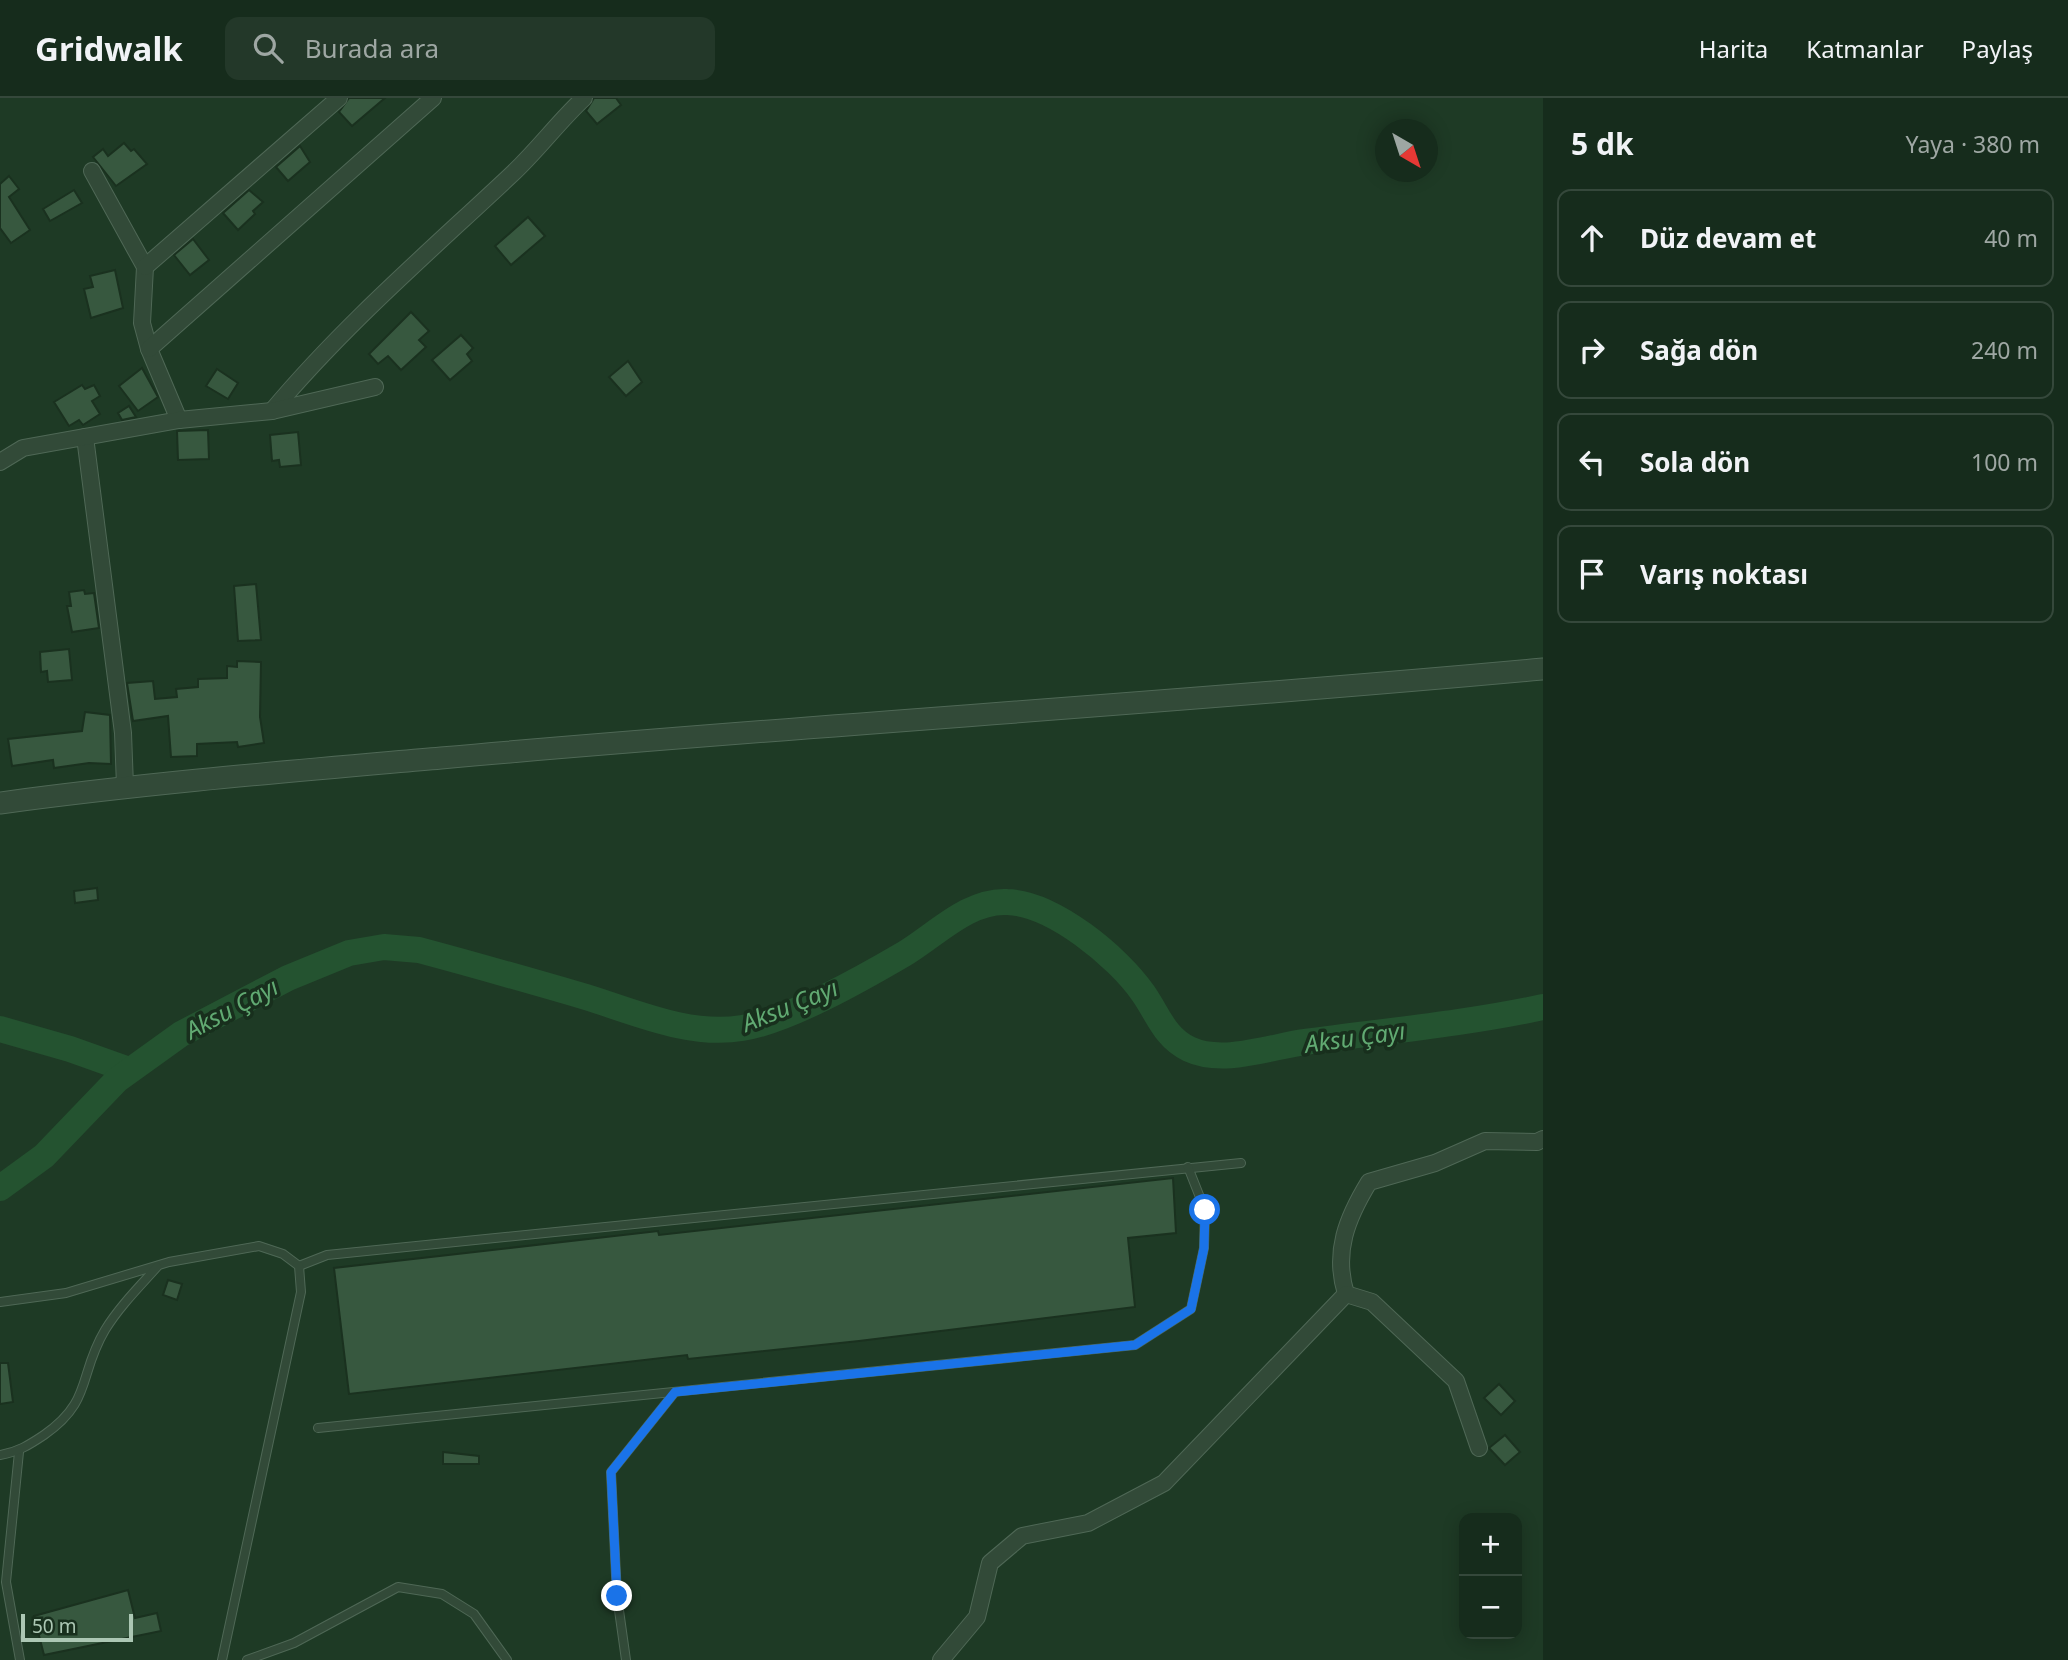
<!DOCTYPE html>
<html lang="tr">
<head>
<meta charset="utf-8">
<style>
  :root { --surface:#162c1c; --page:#233829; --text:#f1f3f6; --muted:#9ea7a3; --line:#35483b }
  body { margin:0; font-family:"Noto Sans",sans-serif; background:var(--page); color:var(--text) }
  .controls { position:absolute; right:21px; bottom:21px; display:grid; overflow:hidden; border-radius:14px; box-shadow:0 4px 18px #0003 }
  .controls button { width:63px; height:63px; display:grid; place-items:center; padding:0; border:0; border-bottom:2px solid var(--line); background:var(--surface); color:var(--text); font:35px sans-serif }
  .compass { position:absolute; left:1375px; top:21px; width:63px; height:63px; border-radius:50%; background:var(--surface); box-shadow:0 4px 18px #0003; rotate:141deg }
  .scale { position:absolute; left:21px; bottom:18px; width:112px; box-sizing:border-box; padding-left:7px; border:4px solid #acc7b4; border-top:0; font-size:19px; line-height:24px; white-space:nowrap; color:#acc7b4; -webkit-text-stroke:5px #182f1d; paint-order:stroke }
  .stop { position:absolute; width:21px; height:21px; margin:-16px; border:5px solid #1a73e8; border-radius:50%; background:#fff }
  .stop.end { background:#1a73e8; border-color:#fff; box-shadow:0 2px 7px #0008 }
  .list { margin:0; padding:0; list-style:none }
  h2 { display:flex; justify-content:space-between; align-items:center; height:91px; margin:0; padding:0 28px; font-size:30px }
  h2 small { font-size:23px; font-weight:400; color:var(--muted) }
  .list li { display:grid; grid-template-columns:46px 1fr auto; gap:21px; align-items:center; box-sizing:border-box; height:98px; margin:0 14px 14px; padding:0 14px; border:2px solid var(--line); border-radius:14px }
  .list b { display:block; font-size:26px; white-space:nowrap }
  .list em { font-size:23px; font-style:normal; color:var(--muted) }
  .icon { flex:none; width:38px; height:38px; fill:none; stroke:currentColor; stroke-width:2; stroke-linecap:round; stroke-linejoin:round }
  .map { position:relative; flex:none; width:1543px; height:1562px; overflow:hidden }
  header { display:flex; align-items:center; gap:42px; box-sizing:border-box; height:98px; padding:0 35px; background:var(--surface); border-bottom:2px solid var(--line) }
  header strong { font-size:33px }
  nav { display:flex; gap:38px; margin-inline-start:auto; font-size:24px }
  .search { width:490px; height:63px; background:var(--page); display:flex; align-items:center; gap:18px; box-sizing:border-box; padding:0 24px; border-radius:14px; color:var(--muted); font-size:26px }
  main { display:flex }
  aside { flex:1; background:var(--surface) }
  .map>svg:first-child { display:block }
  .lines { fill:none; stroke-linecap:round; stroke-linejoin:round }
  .river { stroke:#245330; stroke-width:26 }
  .building { fill:#37583f; stroke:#1a311f; stroke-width:2 }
  .service-casing { stroke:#4f6856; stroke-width:10 }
  .minor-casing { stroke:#4f6856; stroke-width:18 }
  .tertiary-casing { stroke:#4f6856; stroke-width:23 }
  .service { stroke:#324a38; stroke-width:8 }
  .minor { stroke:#324a38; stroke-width:16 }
  .tertiary { stroke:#324a38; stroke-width:21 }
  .route { stroke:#1a73e8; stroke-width:9 }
  .labels { text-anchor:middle; stroke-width:7; stroke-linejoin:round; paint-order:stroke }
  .water-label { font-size:24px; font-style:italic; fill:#61aa72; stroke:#182f1d }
</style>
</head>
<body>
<header>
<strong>Gridwalk</strong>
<div class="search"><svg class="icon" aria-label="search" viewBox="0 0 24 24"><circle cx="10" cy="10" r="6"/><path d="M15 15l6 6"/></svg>Burada ara</div>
<nav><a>Harita</a><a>Katmanlar</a><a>Paylaş</a></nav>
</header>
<main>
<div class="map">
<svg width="1543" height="1562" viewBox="0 0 1543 1562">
  <rect width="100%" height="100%" fill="#1e3a25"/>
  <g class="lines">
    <g class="river">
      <polyline points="0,931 70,951 129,972"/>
      <path d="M0,1090L44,1058L117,982L181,936L288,880L349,855L384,849L419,852C475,867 531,883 586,899C635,914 690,939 742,930C788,923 863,880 904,856C936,837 968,802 1007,804C1053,805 1118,859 1143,895C1158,916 1164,939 1189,951C1223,967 1269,949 1305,944C1385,933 1464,926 1543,909"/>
    </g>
  </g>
  <g class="building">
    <polygon points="349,0 385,0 352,28 339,14"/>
    <polygon points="594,0 616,0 621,7 597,26 586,13"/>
    <polygon points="124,45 131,53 134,51 147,66 116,88 93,59 103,51 108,58"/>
    <polygon points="300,48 310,64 288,83 276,69"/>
    <polygon points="9,78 19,91 9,99 30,132 11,145 0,130 0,86"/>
    <polygon points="74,92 82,105 50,123 43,111"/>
    <polygon points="249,92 263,104 253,113 255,116 238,132 223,115"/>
    <polygon points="528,119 545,138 511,167 495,148"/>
    <polygon points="193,141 209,162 190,177 174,157"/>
    <polygon points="115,172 123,210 91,220 84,191 93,189 90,178"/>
    <polygon points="411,214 429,233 419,242 426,249 401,272 388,258 378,266 369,256"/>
    <polygon points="461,237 473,250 467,256 472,263 450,282 432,262"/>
    <polygon points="628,263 642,284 626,298 609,279"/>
    <polygon points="142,270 158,299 138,313 119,288"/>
    <polygon points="217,271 238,285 228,301 206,288"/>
    <polygon points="82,287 85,291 94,287 100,298 92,303 100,316 83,327 79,322 69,328 54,304"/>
    <polygon points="129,308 136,319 122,322 118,315"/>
    <polygon points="208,332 209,361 178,362 177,333"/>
    <polygon points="298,334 301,367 280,369 279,362 272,363 270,337"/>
    <polygon points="256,486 261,542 238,543 234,488"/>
    <polygon points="84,492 85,496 94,495 99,530 72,534 67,508 71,508 69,494"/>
    <polygon points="69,551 72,582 48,584 47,573 41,574 40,554"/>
    <polygon points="237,563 261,564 260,619 264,645 238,649 237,644 197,646 197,658 171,659 168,618 133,623 127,585 153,583 155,601 177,599 176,591 198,589 198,581 227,580 227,568 237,569"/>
    <polygon points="85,614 110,617 111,666 89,665 54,670 53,662 12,668 8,641 82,633"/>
    <polygon points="97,790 98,802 75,805 74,793"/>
    <polygon points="1173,1080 1176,1135 1128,1140 1135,1209 859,1243 688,1261 687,1257 349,1296 334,1170 658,1133 659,1137"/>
    <polygon points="168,1182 182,1186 177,1202 163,1197"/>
    <polygon points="0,1265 8,1265 13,1304 0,1306"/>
    <polygon points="1499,1286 1515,1303 1501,1317 1484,1300"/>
    <polygon points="1505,1337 1520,1354 1505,1367 1489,1350"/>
    <polygon points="443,1354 479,1358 479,1366 443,1366"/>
    <polygon points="128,1492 135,1520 157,1515 161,1533 44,1557 34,1518"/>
  </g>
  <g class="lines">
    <g class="service-casing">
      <g id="service">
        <polyline points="299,1168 327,1157 1241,1065"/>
        <polyline points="0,1204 66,1195 169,1164 259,1148 283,1156 299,1168 301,1194 222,1562"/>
        <polyline points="318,1330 1135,1247 1191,1211 1204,1150 1205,1112 1188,1069"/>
        <polyline points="19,1354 6,1484 20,1562"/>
        <path d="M0,1357C18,1354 29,1347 44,1337C93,1303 78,1277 105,1232C119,1209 139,1189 157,1169"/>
        <polyline points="247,1562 294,1545 398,1489 442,1496 474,1516 507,1562"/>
        <polyline points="626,1562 617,1498 611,1374 675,1294"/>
      </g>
    </g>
    <g class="minor-casing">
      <g id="minor">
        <polyline points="92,73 145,169 142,225 149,251 179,322"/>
        <polyline points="145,169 339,0"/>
        <polyline points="149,251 433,0"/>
        <path d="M272,313C344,227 430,153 511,77C538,52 558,24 584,0"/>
        <polyline points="85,339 123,635 125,688"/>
        <polyline points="0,364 23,350 179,322 272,313 375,289"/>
        <path d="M1346,1196C1333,1154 1347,1120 1369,1084L1435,1065L1485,1043L1537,1044L1543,1041"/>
        <polyline points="941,1562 977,1519 990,1465 1022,1438 1088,1425 1164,1385 1346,1196 1372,1204 1456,1283 1479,1350"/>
      </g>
    </g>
    <g class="tertiary-casing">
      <path id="tertiary" d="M0,705C147,685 294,673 441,660C808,627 1176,605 1543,571"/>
    </g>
    <use href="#service" class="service"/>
    <use href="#minor" class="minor"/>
    <use href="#tertiary" class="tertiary"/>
  </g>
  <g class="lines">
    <polyline class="route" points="617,1498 611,1374 675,1294 1135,1247 1191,1211 1204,1150 1205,1112"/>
  </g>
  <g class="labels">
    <g class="water-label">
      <text transform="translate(790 908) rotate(-22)" y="8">Aksu Çayı</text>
      <text transform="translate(232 911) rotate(-28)" y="8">Aksu Çayı</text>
      <text transform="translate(1355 940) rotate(-8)" y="8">Aksu Çayı</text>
    </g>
  </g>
</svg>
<div class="controls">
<button>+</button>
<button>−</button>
</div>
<svg class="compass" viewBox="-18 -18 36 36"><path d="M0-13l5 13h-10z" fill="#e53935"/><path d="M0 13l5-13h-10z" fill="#9ea7a3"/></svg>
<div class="scale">50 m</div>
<div class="stop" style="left:1205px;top:1112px"></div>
<div class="stop end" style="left:617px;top:1498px"></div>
</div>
<aside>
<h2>5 dk<small>Yaya · 380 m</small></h2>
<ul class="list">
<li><svg class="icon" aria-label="ahead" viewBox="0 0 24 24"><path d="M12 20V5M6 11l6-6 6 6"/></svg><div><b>Düz devam et</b></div><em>40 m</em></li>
<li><svg class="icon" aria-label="right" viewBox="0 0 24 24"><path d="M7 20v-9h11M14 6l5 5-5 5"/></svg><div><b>Sağa dön</b></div><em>240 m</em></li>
<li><svg class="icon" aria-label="left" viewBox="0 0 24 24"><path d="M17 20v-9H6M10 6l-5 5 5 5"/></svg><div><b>Sola dön</b></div><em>100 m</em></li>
<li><svg class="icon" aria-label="arrive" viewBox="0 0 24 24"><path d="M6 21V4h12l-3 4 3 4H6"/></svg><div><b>Varış noktası</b></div></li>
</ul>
</aside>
</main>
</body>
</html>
